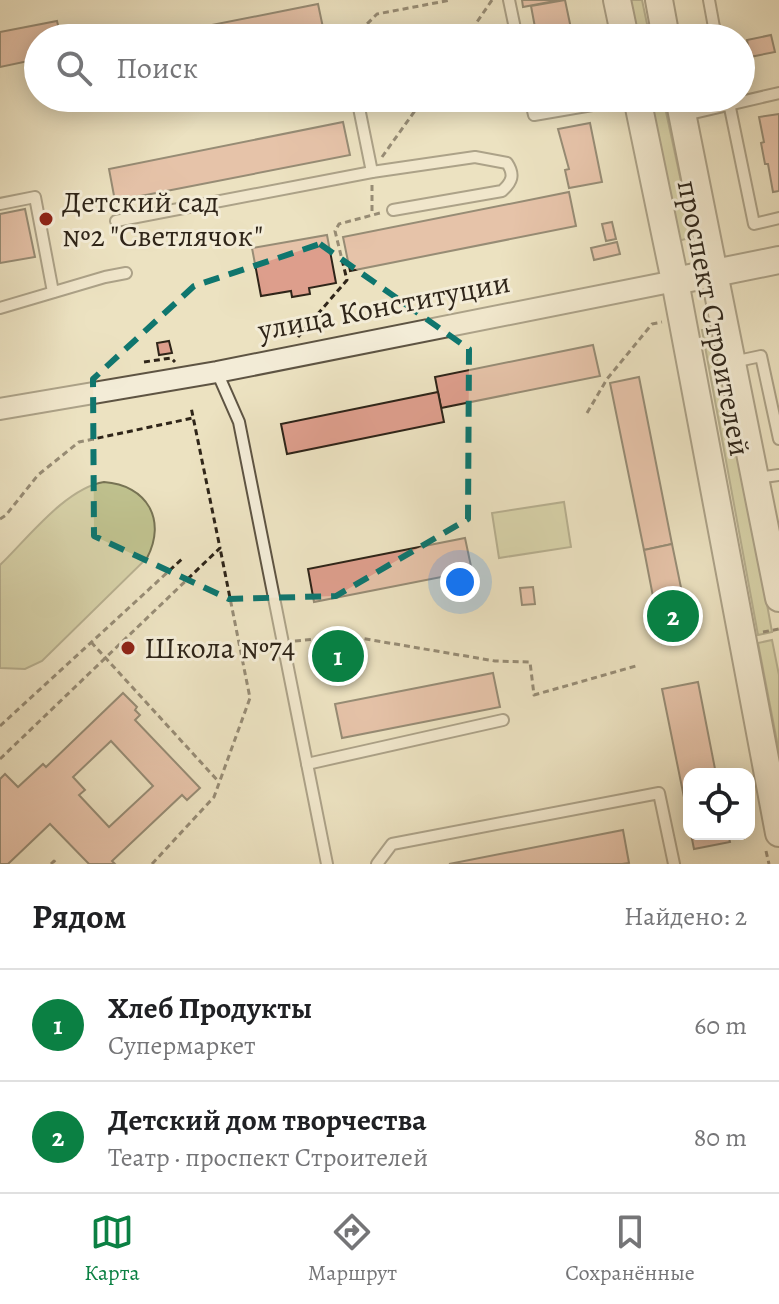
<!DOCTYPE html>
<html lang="ru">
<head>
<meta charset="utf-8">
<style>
  :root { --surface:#fff; --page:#f6f6f6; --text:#202124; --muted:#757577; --line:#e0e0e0; --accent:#0b8043 }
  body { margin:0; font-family:Alegreya,serif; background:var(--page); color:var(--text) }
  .controls { position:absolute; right:24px; bottom:24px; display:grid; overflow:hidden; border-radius:16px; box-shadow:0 4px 20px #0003 }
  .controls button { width:72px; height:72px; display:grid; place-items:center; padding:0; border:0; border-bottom:2px solid var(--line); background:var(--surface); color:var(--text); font:40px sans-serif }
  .you { position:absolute; left:460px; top:582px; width:28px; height:28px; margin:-20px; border:6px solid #fff; border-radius:50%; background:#1a73e8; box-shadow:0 0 0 12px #1a73e833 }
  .badge { display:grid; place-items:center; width:52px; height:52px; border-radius:50%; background:var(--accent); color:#fff; font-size:26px; font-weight:700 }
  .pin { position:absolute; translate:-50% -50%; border:4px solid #fff; box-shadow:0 2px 8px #0006 }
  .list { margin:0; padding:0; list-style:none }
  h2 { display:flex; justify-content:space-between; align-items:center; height:104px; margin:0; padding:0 32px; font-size:34px }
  h2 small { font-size:26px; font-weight:400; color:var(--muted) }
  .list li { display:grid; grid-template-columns:52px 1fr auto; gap:24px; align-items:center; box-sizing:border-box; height:112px; padding:0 32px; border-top:2px solid var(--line) }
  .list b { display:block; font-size:30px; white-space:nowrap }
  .list p { margin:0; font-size:26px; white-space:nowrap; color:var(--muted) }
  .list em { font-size:26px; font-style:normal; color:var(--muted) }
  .icon { flex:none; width:44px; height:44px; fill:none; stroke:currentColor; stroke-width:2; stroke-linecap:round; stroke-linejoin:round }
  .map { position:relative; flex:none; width:779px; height:864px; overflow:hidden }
  .search { position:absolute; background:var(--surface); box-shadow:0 4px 20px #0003; left:24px; right:24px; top:24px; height:88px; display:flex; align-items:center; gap:20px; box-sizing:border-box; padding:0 28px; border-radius:44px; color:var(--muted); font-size:30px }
  .sheet { height:328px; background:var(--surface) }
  nav { display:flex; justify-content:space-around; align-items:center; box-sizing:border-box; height:112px; border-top:2px solid var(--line); background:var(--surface); font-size:22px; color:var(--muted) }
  nav a { display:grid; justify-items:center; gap:4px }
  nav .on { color:var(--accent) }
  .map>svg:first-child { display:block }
  .green { fill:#bfc18e; stroke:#777354; stroke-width:2 }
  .building { fill:#dd9e8c; stroke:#2f2519; stroke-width:2; fill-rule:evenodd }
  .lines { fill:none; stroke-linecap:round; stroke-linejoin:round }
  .service-casing { stroke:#5e5443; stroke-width:14 }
  .minor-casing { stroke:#5e5443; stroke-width:24 }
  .tertiary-casing { stroke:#5e5443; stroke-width:30 }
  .path { stroke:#2f2519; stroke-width:3; stroke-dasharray:6 4; stroke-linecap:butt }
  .service { stroke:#f3ecd7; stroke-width:10 }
  .minor { stroke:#f3ecd7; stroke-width:20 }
  .tertiary { stroke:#f3ecd7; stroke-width:26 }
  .marked { fill:none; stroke:#0f766e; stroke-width:6; stroke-dasharray:16 10; stroke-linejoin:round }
  .poi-dot { fill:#8f2418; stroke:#f3ecd7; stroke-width:3 }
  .labels { text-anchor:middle; stroke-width:6; stroke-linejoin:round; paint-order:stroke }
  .poi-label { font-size:30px; fill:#2f2519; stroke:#f3ecd7; text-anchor:start }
  .street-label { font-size:30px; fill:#2f2519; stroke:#f3ecd7 }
</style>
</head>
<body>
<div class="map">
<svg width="779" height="864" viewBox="0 0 779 864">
  <rect width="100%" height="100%" fill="#ece2c1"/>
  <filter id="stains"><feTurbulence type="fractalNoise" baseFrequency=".0025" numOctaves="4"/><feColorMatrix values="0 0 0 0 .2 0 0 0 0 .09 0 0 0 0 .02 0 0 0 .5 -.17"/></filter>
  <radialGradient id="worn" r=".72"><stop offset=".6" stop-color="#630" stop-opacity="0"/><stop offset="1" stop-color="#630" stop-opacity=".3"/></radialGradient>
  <g class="green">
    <polygon points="626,0 642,0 650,38 634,38"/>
    <polygon points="647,98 663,98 693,237 678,241"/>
    <polygon points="717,328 772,632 758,635 702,330"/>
    <path d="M104,482C147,485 167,520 147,558L42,661L25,669L0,668V565C28,538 66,488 104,482Z"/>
    <polygon points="564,502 571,547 499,558 492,513"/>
    <polygon points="772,640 779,675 779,752 758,643"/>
  </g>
  <g class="building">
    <polygon points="522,0 560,0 523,7"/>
    <polygon points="565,0 573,38 537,38 531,6"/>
    <polygon points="318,4 325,37 146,38"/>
    <polygon points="57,21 61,38 38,38 38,59 0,67 0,32"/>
    <polygon points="771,35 775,52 750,57 747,40"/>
    <polygon points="779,114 779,191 773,192 768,164 765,164 761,143 764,142 759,117"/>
    <polygon points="343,122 350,155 115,201 109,169"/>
    <polygon points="590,123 602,182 569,188 565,170 569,169 558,129"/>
    <polygon points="569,192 576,226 350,271 343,237"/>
    <polygon points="25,209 35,257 0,263 0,214"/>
    <polygon points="612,222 616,239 606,241 602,224"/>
    <polygon points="327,235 336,283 309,288 310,294 292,297 291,291 261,296 252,248"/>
    <polygon points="617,242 620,254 594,260 591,248"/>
    <polygon points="169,341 172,353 159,355 157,343"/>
    <polygon points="593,345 600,376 441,408 435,377"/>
    <polygon points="639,377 672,544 644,550 610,383"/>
    <polygon points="438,392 444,422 287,454 281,424"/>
    <polygon points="465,538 472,571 314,602 308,569"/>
    <polygon points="672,544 685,607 693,605 696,619 685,621 688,638 662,643 644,550"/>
    <polygon points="533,587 535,604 522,605 520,588"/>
    <polygon points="346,643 351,666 329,670 324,646"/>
    <polygon points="493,673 500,707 342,738 335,704"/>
    <polygon points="698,682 716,774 689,774 689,822 662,689"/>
    <path d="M123,693L137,707L135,710L140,715L135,720L200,788L187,800L182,795L112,861L115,864H89L50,824L8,864H0V779L5,774L18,787L43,764L46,767ZM111,741L153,786L109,827L79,795L85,790L73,777Z"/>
    <polygon points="623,830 629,863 622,864 449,864"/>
    <polygon points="691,834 728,834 730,842 694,849"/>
  </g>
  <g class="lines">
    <g class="service-casing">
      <g id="service">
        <polyline points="509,0 517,38"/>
        <polyline points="709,0 716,38"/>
        <polyline points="357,98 372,172"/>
        <polyline points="530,98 534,115 633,98"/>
        <polyline points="728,98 754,224 779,218"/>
        <polyline points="92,99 98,98"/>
        <polyline points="685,115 779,93"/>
        <polyline points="0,204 35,197 53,292"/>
        <path d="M116,221L372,172L475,157L507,163C515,175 512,182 502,191L393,210"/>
        <polyline points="0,308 105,277 126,273"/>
        <polyline points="733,362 761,356 779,439"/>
        <polyline points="217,372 239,422 327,864"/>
        <polyline points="757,478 779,475"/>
        <polyline points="307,764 503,720"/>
        <polyline points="377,864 392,844 659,793 674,864"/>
      </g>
    </g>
    <g class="minor-casing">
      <polyline id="minor" points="0,409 217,372 675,281"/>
    </g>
    <g class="tertiary-casing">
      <g id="tertiary">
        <polyline points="617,0 625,38"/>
        <polyline points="659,0 666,38"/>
        <polyline points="637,98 675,281 779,833"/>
        <polyline points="679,98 779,598"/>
        <polyline points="675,281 779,260"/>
      </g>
    </g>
    <g class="path">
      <polyline points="353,38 377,14 451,0"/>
      <polyline points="466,38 492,0"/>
      <polyline points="382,157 424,98"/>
      <polyline points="372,185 372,214"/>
      <polyline points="298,337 347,280 335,231 339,224 380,213"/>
      <polyline points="144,362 171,358 175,362"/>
      <polyline points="587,413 607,379 652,324 662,322"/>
      <polyline points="0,519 6,515 38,475 79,442 193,418"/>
      <polyline points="763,632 779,629"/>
      <polyline points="295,641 348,636 495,661 530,662 534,695 636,666"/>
      <polyline points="91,642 218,781"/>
      <polyline points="0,726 182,559"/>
      <polyline points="0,759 220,548 191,407"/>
      <polyline points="766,851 769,864"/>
      <polyline points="51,864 54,861 57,864"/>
      <polyline points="152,864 214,797 250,698 220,548"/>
    </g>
    <use href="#service" class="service"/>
    <use href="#minor" class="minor"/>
    <use href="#tertiary" class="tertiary"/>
  </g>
  <path d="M0 0H779V864H0ZM320,244L469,349L468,519L336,596L229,599L94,536L93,379L194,286Z" fill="#ece2c1" fill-opacity=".55" fill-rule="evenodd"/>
  <path class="marked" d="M320,244L469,349L468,519L336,596L229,599L94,536L93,379L194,286Z"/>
  <g class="poi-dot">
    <circle cx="46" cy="219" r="8"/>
    <circle cx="128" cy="648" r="8"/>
  </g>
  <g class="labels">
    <g class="poi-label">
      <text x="62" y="212">Детский сад<tspan x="62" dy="34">№2 "Светлячок"</tspan></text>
      <text x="144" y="658">Школа №74</text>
    </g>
    <g class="street-label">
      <text transform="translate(384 306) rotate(-11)" y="10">улица Конституции</text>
      <text transform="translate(714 318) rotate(79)" y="10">проспект Строителей</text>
    </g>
  </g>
  <rect width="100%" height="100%" filter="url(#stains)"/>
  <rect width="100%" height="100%" fill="url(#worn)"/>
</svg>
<div class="controls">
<button><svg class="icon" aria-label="locate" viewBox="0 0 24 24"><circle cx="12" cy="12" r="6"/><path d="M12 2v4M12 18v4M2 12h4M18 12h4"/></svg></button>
</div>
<div class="you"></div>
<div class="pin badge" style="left:338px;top:656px">1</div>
<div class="pin badge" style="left:673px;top:616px">2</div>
<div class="search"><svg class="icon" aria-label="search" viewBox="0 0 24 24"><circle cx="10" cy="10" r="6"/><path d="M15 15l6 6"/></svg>Поиск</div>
</div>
<section class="sheet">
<h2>Рядом<small>Найдено: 2</small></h2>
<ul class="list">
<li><span class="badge">1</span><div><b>Хлеб Продукты</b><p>Супермаркет</p></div><em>60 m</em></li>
<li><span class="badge">2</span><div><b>Детский дом творчества</b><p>Театр · проспект Строителей</p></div><em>80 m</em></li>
</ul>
</section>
<nav>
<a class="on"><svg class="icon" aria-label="map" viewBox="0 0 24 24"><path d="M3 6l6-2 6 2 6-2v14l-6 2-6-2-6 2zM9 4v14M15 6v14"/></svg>Карта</a>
<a><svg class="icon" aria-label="directions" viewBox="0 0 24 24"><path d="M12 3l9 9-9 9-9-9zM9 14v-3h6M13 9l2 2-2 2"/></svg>Маршрут</a>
<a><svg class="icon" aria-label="saved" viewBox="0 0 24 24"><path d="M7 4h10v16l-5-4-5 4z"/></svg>Сохранённые</a>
</nav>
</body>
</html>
